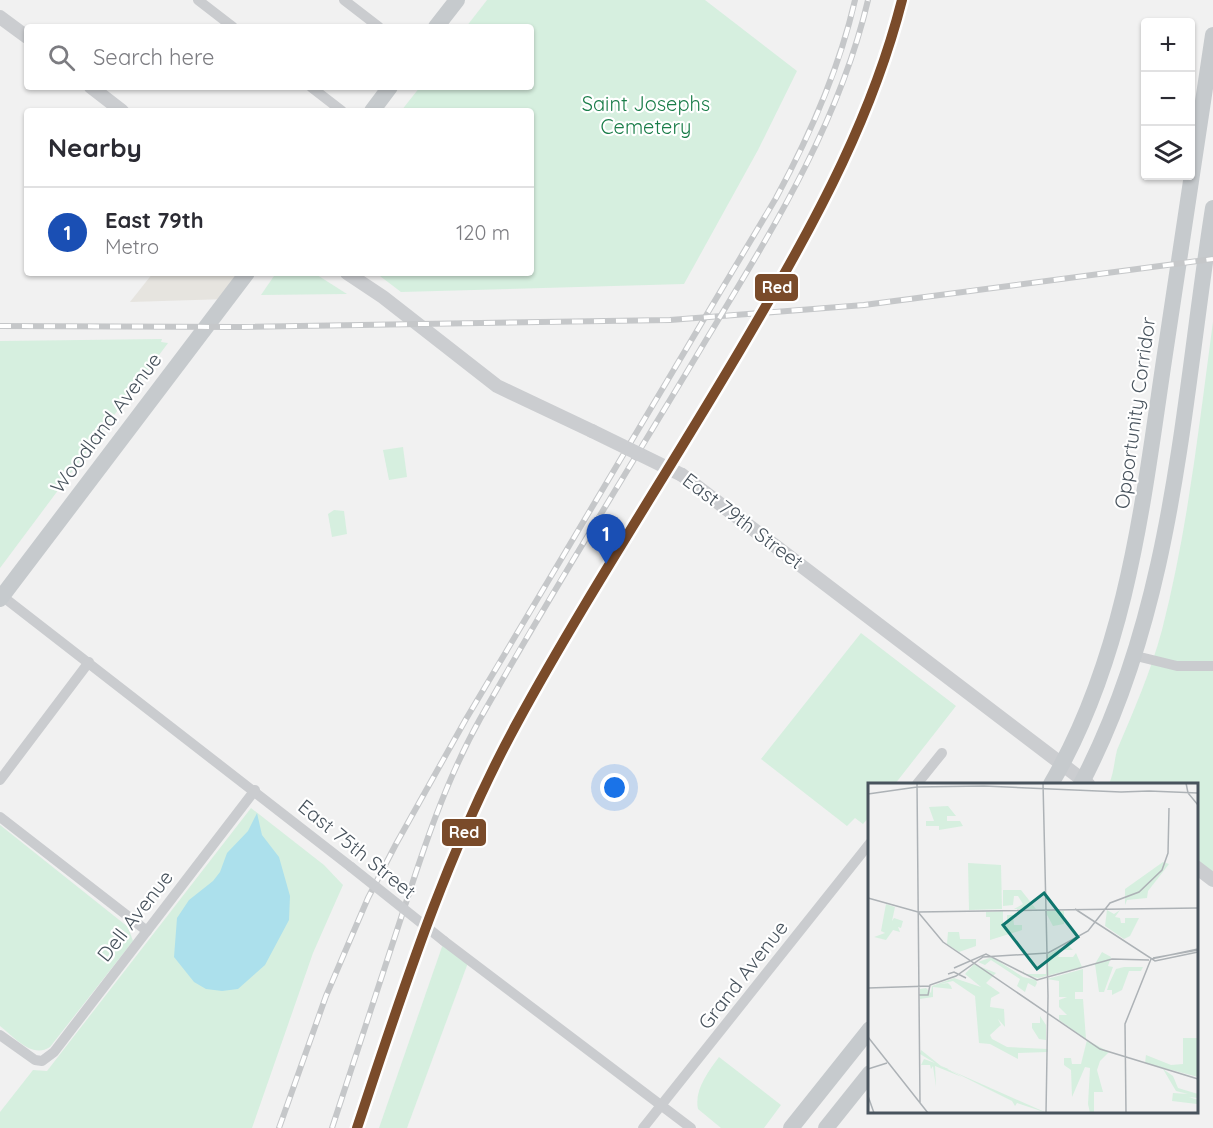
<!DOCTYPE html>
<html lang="en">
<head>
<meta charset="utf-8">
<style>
  :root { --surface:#fff; --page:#f2f2f3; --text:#2b2b33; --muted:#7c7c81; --line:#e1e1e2; --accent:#b45309 }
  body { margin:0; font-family:Quicksand,sans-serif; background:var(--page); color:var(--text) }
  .controls { position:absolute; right:18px; top:18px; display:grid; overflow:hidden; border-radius:6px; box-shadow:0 2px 4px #0004 }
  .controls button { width:54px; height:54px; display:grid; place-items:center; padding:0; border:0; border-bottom:2px solid var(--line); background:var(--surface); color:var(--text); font:30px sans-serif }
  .you { position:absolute; left:615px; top:788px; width:21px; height:21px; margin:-15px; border:4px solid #fff; border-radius:50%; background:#1a73e8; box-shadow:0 0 0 9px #1a73e833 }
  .badge { display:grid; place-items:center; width:39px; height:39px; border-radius:50%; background:var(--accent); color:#fff; font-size:20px; font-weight:700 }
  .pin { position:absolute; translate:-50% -50px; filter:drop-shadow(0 2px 3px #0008) }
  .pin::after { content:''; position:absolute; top:32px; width:21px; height:18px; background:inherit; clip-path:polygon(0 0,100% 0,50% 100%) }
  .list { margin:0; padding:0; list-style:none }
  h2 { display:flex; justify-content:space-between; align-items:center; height:78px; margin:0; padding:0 24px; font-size:26px }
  h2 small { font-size:20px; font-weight:400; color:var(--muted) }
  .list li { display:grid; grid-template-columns:39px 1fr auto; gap:18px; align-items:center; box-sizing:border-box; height:90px; padding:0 24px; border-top:2px solid var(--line) }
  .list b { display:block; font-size:22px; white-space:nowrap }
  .list p { margin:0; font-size:20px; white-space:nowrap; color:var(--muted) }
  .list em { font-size:20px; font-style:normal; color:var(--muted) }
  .icon { flex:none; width:33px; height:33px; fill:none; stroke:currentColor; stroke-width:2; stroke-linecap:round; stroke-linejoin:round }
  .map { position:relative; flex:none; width:1213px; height:1128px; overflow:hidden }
  .search { position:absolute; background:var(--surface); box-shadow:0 2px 4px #0004; left:24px; top:24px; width:510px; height:66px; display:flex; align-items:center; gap:15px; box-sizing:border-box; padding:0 21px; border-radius:6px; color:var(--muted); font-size:22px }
  .panel { position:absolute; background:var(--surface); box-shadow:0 2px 4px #0004; left:24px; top:108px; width:510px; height:168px; border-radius:6px }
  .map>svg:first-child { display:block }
  .commercial { fill:#e6e4df }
  .green { fill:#d6efdf }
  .water { fill:#ace0ec }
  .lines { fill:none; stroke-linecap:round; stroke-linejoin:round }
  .minor { stroke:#cacccf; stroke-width:10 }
  .secondary { stroke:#cbcdd0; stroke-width:14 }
  .primary { stroke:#c6cacd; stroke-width:16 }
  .rail-casing { stroke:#c5c7c9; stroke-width:6 }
  .rail { stroke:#fff; stroke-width:4; stroke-dasharray:11; stroke-linecap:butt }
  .minor-bridge { stroke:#cacccf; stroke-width:10 }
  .secondary-bridge { stroke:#cbcdd0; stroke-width:14 }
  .metro-1-casing { stroke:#fff; stroke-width:15 }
  .metro-1 { stroke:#7a4b2a; stroke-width:10 }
  .labels { text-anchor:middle; stroke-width:4.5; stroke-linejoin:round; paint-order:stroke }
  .park-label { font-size:20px; fill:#1a7d49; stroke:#fff }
  .street-label { font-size:20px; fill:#48535d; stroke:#fff }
  .inset-road { fill:none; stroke:#adb2b6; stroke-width:1.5 }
  .view { fill:#0f766e; fill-opacity:0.15; stroke:#0f766e; stroke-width:3 }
  .inset-edge { fill:none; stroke:#48535d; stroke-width:3 }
  .line-badge { stroke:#fff; stroke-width:2 }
  .badge-label { font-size:16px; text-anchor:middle; font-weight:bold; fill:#fff }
</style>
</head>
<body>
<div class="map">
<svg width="1213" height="1128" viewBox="0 0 1213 1128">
  <rect width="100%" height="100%" fill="#f1f1f1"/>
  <polygon class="commercial" points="153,273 247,273 227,299 130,302"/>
  <g class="green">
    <polygon points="487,0 705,0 797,71 758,150 684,284 401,292 376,273 531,273 531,111 401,111 420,87 531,87 531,27 466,27"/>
    <polygon points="276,273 314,273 347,294 261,295"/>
    <path d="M1213,322V880L1197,867L1196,784H1109C1114,773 1114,762 1117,750C1134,710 1151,671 1162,630C1188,529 1199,425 1213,322Z"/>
    <polygon points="162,339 161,342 168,343 0,568 0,341"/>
    <polygon points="403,447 407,477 389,480 383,450"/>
    <polygon points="334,510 344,511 347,534 332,537 328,514"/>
    <polygon points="861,633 956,706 895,784 870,784 869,817 863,824 855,818 847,826 761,759"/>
    <polygon points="251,808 324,865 343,885 313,953 252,1128 0,1128 0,1112 33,1070 47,1071"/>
    <path d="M0,825L128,927L133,941L50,1047C32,1059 14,1037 0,1026Z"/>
    <polygon points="444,941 469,960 407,1128 379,1128"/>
    <path d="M719,1057L781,1105L764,1128H721L698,1109C694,1090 708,1072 719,1057Z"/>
  </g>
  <polygon class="water" points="257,813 262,835 279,857 290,896 289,920 265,965 238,989 222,991 206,989 194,982 174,957 177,918 189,900 213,881 220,872 227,853 248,831"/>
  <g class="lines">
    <g class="minor">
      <polyline points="198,0 233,27"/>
      <polyline points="344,0 379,27"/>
      <polyline points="311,87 342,111"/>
      <polyline points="2,596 351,867"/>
      <polyline points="1136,656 1177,666 1213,666"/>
      <polyline points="0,780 89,662"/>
      <polyline points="917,784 942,753"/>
      <polyline points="0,817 147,931"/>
      <polyline points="444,941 691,1128"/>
      <polyline points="0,1035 35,1060 42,1061 54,1052 255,790"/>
      <polyline points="643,1128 870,843"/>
    </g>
    <g class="secondary">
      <polyline points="0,17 27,37"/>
      <polyline points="91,87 122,111"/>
      <polyline points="347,273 383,297 497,386 592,431"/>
      <polyline points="682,475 1088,784"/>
      <polyline points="1196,867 1213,880"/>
    </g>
    <g class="primary">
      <polyline points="436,27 457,0"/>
      <polyline points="372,111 390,87"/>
      <polyline points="0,599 247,273"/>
      <path d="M1051,784C1125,657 1142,511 1163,367C1180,257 1196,146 1213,35"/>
      <path d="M1081,784C1175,605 1182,404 1213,208"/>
      <polyline points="791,1128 870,1029"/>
      <polyline points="826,1128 870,1073"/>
    </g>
    <g class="rail-casing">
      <g id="rail">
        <polyline points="0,326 237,327 670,320 864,305 1213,259"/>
        <path d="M279,1128L326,996L368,898L396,844L466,719L776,198C810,135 839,70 855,0"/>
        <path d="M332,1128C355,1058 378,988 401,918C423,850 445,782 480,719C552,591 631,466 706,340C771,232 839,124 868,0"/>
      </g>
    </g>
    <use href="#rail" class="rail"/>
    <polyline class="minor-bridge" points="351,867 444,941"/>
    <polyline class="secondary-bridge" points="592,431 682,475"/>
    <g class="metro-1-casing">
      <path id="metro-1" d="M357,1128C403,990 447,851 517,723C593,584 681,453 760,316C819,215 873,114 902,0"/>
    </g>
    <use href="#metro-1" class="metro-1"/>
  </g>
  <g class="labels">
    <g class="park-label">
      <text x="646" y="111">Saint Josephs<tspan x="646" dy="23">Cemetery</tspan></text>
    </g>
    <g class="street-label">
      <text transform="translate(1135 413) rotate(-82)" y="7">Opportunity Corridor</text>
      <text transform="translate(106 423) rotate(-53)" y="7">Woodland Avenue</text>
      <text transform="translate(743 521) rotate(37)" y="7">East 79th Street</text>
      <text transform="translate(357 849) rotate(39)" y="7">East 75th Street</text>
      <text transform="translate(135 916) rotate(-52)" y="7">Dell Avenue</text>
      <text transform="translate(743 975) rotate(-52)" y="7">Grand Avenue</text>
    </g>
  </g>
  <g transform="translate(868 783)">
    <rect width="330" height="330" fill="#f1f1f1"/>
    <path d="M80,23L88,33H79V38H92L95,43L71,47V43H58V38H66L61,24ZM295,79L301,81L280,108L279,115L259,117L257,122V106ZM100,80L133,82L134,126L101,127ZM135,107H153L168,126H146L155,121L150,113H146L145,122L135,123ZM18,121L27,124L24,138L26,135L35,138L33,145L30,144L32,149L25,147L18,157L6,154L17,150L13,148ZM239,127L246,131L252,127L247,134L252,135L253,140H257V135H271L262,153L256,156L237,143ZM135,128V141L139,142V132H145L146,142H154V147L122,157V134H118V129ZM177,128H196V141L185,143ZM80,149H91L92,156H108V163L91,169L79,161ZM200,162L205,167H194L190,174H205L208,170L214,184L170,195L155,191V186L156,191H178V172ZM234,169L243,174L240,183L245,184L236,209H231L227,181ZM124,174L155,194L168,197L169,200L167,204L160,200L157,209L149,203L152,196L123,177L117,182L110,179ZM106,181L128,190L118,200L132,210L123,215L122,224L136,226L137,244L130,236L133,242L122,252L124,256L139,264L180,266V269L150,270V276L122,261L111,260L107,213L85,198L72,201L80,200L83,203L84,206L65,204V214L52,216V206L58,205L63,210L64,203L86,195L113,204L97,191ZM256,184H275L273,188H261L254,207L244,212V207H239L241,201L248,186ZM215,186V209H207V216H215L218,256L191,237V232H199L191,224V217L199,214H191V198L179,196ZM172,233L178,242V257L171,256L164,245V240H172ZM315,255H330V294L277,280L278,272L303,282L315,281ZM219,257L241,269L232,278L229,287L235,309H226V330H222L220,321L222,285L217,284L204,314L203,287L196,282V275H203L204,281H213ZM53,267L73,283L179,330L149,320L147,323L144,318L72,282L94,294L67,283L68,304L65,283L63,286L62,282H53L56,276L67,280L52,271ZM295,286L305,293L310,305L330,311V315L321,314L330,317L329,321L304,318L305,310L320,311L308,308Z" fill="#d6efdf"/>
    <path class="inset-road" d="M49,0L52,320M175,0L180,213L178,330M318,0L320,10L330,22M281,8L330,10M253,9L281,8M0,11L49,4L116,3L253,9M0,115L50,129L330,125M207,126L287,178L330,169M50,129L75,159L232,266L330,296M285,175L330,167M283,176L330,166M86,185L118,171L169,197L244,176L281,177M80,191L86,189L98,195M0,205L62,203M51,212H60L62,202L88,193L115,174L180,170L220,148L242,120L271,109L294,87L300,70L301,25M0,254L60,330M0,286L19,280M0,313L6,330M258,330L257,241L283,176"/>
    <path class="view" d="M176,110L210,154L169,186L135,142Z"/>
    <rect width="330" height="330" class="inset-edge"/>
  </g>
  <g class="line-badge">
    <rect x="754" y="273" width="45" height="29" rx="6" fill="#7a4b2a"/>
    <rect x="441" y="818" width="46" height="29" rx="6" fill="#7a4b2a"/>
  </g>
  <g class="badge-label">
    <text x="777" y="293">Red</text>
    <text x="464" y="838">Red</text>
  </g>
</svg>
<div class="controls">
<button>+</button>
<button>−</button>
<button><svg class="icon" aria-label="layers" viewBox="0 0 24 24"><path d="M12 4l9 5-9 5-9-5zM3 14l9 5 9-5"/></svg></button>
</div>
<div class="you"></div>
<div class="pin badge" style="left:606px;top:564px;background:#1a4fb4">1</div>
<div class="search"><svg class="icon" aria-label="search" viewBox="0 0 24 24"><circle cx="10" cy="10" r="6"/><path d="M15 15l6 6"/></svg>Search here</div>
<section class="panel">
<h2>Nearby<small></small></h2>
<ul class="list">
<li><span class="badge" style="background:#1a4fb4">1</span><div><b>East 79th</b><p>Metro</p></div><em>120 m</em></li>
</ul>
</section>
</div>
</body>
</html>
